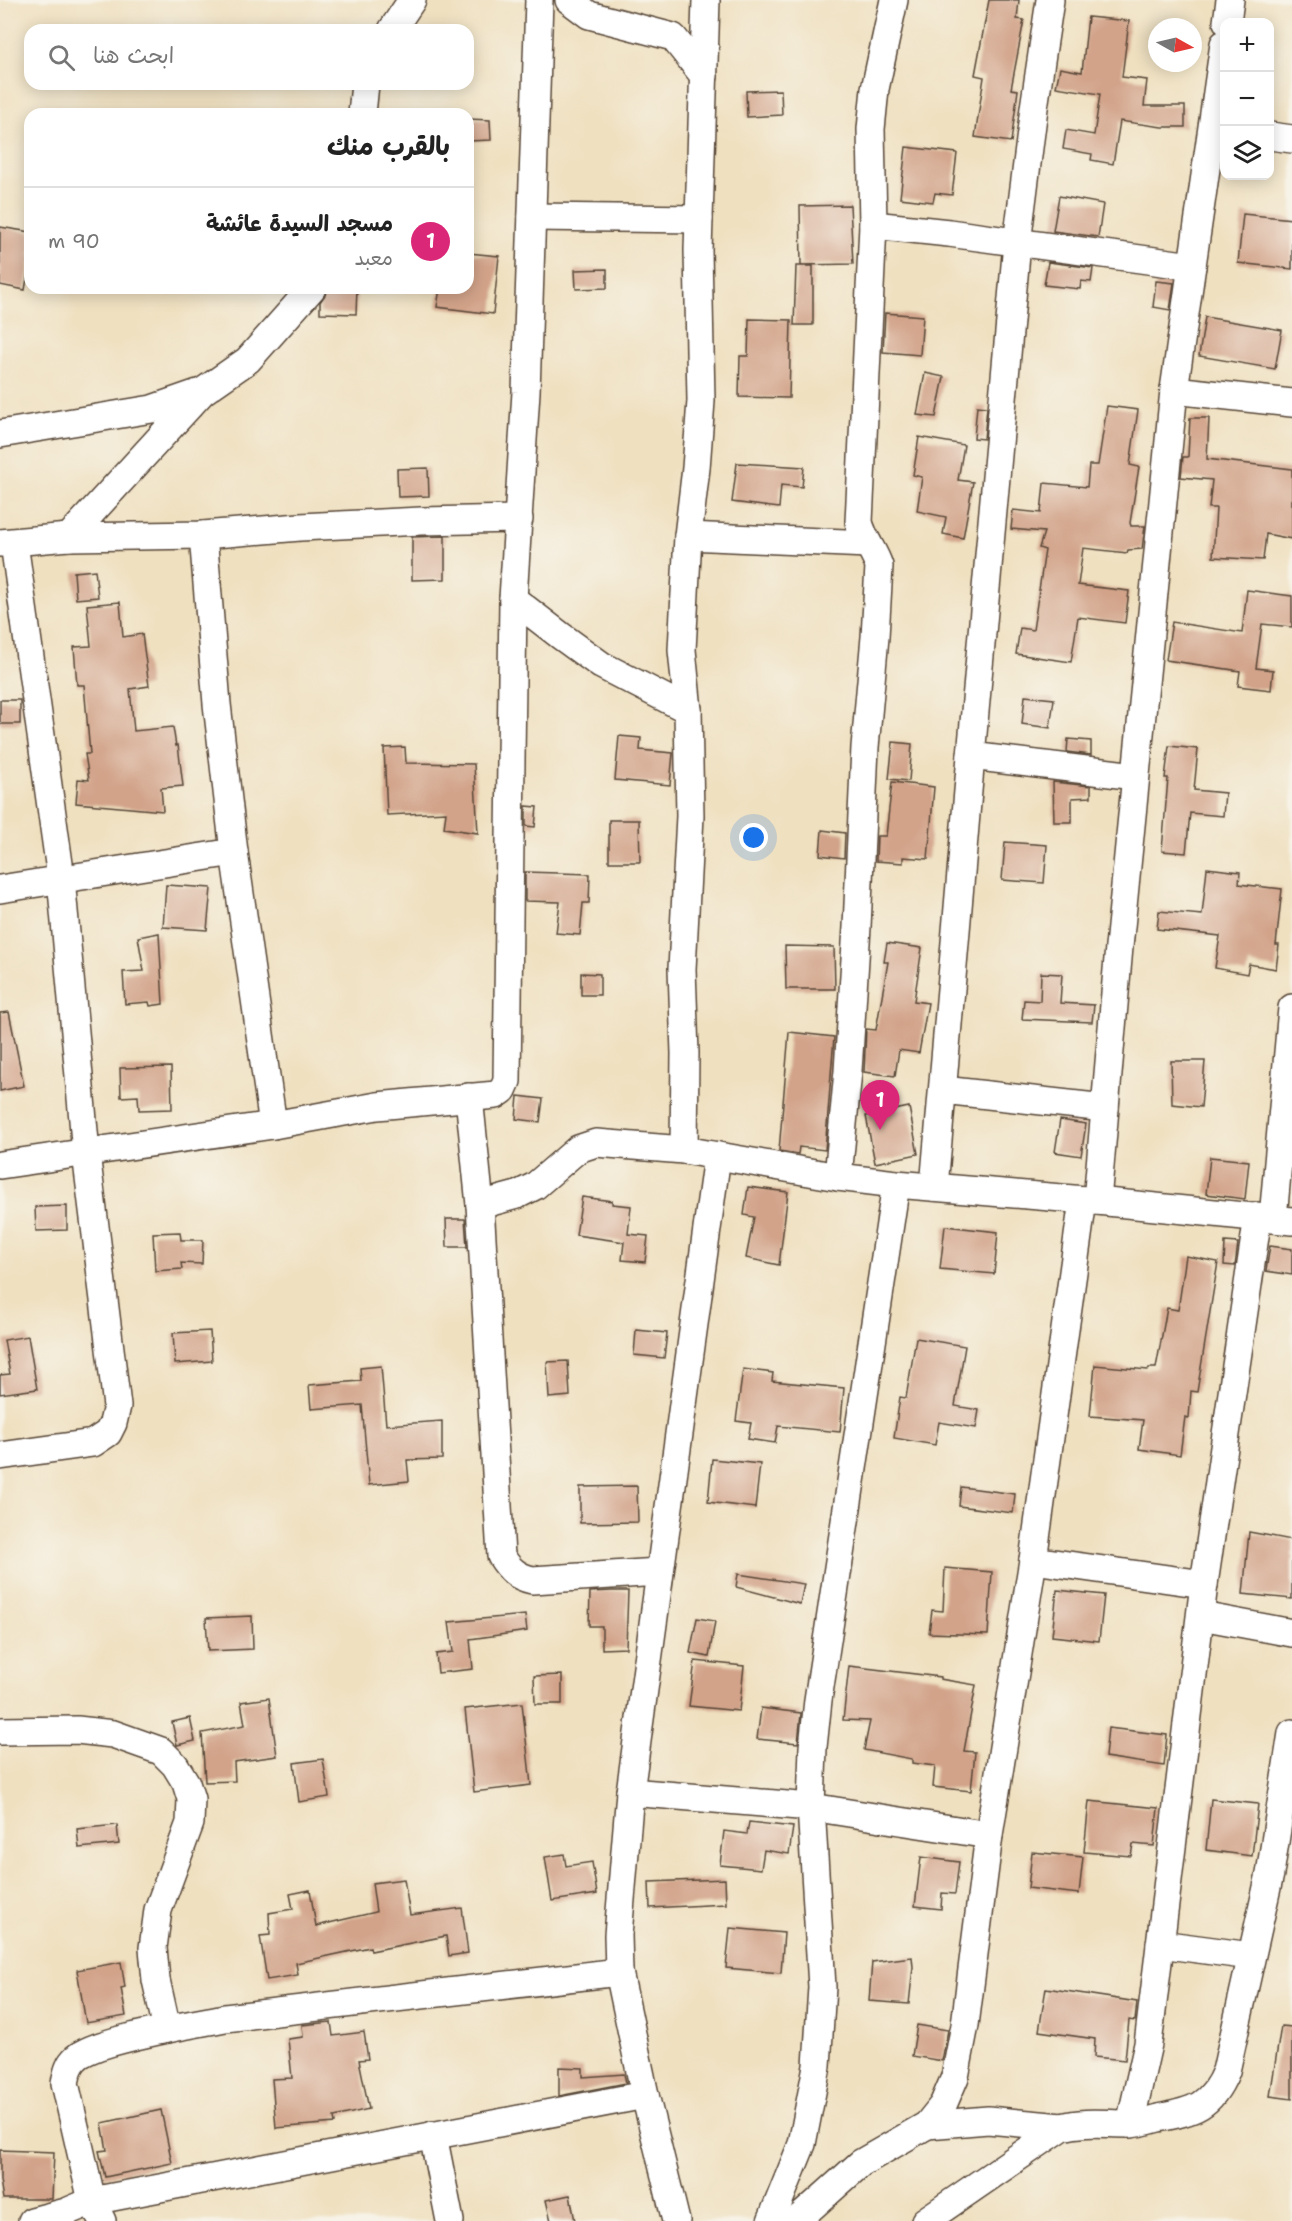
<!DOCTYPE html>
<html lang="ar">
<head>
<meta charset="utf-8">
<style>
  :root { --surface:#fff; --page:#f2f2f2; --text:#222; --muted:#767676; --line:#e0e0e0; --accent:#db2777 }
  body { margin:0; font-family:"Shantell Sans","Playpen Sans Arabic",sans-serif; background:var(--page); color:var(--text); direction:rtl }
  .controls { position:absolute; right:18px; top:18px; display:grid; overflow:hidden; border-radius:12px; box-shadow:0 3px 15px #0003 }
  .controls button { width:54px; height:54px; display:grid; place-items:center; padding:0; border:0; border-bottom:2px solid var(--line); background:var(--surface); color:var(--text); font:30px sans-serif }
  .compass { position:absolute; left:1148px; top:18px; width:54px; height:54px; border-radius:50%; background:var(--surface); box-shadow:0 3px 15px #0003; rotate:98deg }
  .you { position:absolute; left:754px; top:838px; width:21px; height:21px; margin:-15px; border:4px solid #fff; border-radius:50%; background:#1a73e8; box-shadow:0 0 0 9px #1a73e833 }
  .badge { display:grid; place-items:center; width:39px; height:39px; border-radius:50%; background:var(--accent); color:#fff; font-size:20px; font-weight:700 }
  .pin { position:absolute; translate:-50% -50px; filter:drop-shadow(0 2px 3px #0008) }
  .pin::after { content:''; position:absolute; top:32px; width:21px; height:18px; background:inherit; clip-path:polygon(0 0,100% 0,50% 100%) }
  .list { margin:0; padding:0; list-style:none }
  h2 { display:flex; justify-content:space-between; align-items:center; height:78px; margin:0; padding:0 24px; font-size:26px }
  h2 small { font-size:20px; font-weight:400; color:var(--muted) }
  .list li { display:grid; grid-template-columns:39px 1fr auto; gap:18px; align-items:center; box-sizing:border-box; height:108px; padding:0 24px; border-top:2px solid var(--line) }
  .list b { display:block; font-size:22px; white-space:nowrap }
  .list p { margin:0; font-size:20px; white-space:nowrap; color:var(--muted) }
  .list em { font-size:20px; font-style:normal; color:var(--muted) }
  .icon { flex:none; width:33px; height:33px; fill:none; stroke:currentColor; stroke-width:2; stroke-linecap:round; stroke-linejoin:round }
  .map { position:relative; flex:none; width:1292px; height:2221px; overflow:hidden; direction:ltr }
  .search { position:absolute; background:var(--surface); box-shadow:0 3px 15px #0003; left:24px; top:24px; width:450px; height:66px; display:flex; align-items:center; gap:15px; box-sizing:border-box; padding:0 21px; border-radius:18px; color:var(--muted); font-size:22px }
  .panel { position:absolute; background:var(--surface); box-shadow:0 3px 15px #0003; left:24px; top:108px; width:450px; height:186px; border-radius:18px; direction:rtl }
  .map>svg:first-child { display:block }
  .building { fill:#d2a389 }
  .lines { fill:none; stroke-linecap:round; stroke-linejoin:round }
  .street-casing { stroke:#564536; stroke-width:30 }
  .street { stroke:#fff; stroke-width:27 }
</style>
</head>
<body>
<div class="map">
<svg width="1292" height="2221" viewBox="0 0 1292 2221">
  <rect width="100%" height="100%" fill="#f7f3e8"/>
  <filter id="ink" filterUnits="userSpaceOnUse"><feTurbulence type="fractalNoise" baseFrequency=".0167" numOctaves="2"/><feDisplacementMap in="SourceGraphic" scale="12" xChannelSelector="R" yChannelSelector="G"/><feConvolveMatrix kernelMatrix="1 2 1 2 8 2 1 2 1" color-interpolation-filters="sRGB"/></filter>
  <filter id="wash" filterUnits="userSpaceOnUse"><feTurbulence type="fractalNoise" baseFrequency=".008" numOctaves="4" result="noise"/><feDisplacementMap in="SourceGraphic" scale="24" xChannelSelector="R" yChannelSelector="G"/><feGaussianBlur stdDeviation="1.35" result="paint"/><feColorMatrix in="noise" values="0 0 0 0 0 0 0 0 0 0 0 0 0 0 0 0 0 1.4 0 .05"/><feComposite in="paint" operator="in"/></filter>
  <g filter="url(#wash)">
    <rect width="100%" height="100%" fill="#efe0c0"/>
    <g id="blocks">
      <g class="building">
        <polygon points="989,0 1019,0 1017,19 1024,20 1011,89 1018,90 1011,142 975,137 984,77 975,75"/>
        <polygon points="1088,17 1129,21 1122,77 1147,80 1144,106 1185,106 1185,127 1162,127 1120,121 1113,164 1091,160 1092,154 1063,149 1066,130 1094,135 1100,94 1056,87 1060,68 1082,72"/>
        <polygon points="781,90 782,115 747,117 746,91"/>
        <polygon points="468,119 490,120 491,140 468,141"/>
        <polygon points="906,147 957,153 952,195 935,193 933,202 900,198"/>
        <polygon points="1059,196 1103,204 1098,237 1053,231"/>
        <polygon points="850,205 853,264 801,265 800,206"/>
        <polygon points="1243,214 1292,219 1292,269 1238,263"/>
        <polygon points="0,227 30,232 30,261 25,290 0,285"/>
        <polygon points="468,253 499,256 493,314 437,307 440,288 468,288"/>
        <polygon points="1048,262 1093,268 1091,282 1081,281 1080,289 1044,285"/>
        <polygon points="796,266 813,266 813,325 794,325"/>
        <polygon points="607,269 607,288 576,289 575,270"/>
        <polygon points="1156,281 1174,283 1170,310 1153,307"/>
        <polygon points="327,288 357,288 356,314 320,313 320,302 327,292"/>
        <polygon points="885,313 923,316 920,355 883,352"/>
        <polygon points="1205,317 1282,330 1275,369 1199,356"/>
        <polygon points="749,319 791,320 789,398 739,397 740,356 748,356"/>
        <polygon points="925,373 944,377 936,417 917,415"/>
        <polygon points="977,406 987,407 984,439 974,438"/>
        <polygon points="1107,406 1138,410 1130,465 1139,467 1130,523 1131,526 1145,526 1142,549 1128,550 1127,553 1083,548 1078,585 1129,591 1125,623 1078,617 1071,662 1016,654 1020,628 1033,630 1045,550 1039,548 1044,532 1011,529 1013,510 1041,513 1044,483 1087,487 1089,465 1098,465"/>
        <polygon points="1190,418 1209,418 1207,459 1292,469 1292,539 1266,534 1263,560 1213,557 1216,508 1209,508 1212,480 1181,477 1183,457 1188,457"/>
        <polygon points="919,437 964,445 958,480 973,482 963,538 943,534 946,517 917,511 922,477 913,475"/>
        <polygon points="737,463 804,467 802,487 781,485 779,508 732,502"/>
        <polygon points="428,468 429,496 398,497 397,469"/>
        <polygon points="445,536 445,579 412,580 412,537"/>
        <polygon points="95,570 98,597 76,599 74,572"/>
        <polygon points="1247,590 1292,596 1292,627 1262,624 1256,668 1273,670 1271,690 1238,686 1240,671 1166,660 1172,622 1242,633"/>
        <polygon points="120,602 123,637 142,634 149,686 130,689 134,731 173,727 176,746 178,745 183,786 161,788 163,811 76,803 78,779 89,780 85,754 90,754 84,685 77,685 74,647 91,646 87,605"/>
        <polygon points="1025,696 1054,699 1050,728 1022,724"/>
        <rect x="0" y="700" width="20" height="24"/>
        <polygon points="619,736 641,738 640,750 673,753 670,785 615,780"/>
        <polygon points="1068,739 1091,741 1091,755 1067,752"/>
        <polygon points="893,742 912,744 909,781 889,779"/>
        <polygon points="1169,746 1198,749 1194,790 1225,793 1223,816 1190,813 1186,853 1162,851 1168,778 1165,778"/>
        <polygon points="405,747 406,763 474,764 478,833 444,828 446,812 387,815 384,748"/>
        <polygon points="892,782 934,787 928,859 903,857 903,863 876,861 877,836 886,836"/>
        <polygon points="1053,782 1091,786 1091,797 1072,798 1072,822 1054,822"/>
        <polygon points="526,806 537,807 535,827 526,826"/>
        <polygon points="609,820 639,820 640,862 609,862"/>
        <polygon points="822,830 845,833 844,858 820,855"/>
        <polygon points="1005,842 1047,845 1044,883 1002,880"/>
        <polygon points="1207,868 1240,872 1239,884 1282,889 1276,945 1279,945 1276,969 1249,964 1247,974 1215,968 1220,936 1157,929 1159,911 1202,915"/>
        <polygon points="525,872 590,874 589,903 583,903 580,935 556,933 560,902 525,901"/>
        <polygon points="166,885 211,888 207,930 163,927"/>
        <polygon points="159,933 163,1004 150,1006 149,1002 125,1004 123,972 144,971 138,937"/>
        <polygon points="887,943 922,948 914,1001 928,1003 919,1053 899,1050 895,1076 864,1072 866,1029 876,1030 888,962 884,962"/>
        <polygon points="785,946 834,947 835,989 786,989"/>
        <polygon points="581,973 600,974 600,995 581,995"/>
        <polygon points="1041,973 1062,974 1060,1003 1094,1005 1092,1022 1022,1019 1024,1000 1040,1001"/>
        <polygon points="9,1012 24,1086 0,1091 0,1013"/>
        <polygon points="789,1032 834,1037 825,1150 799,1147 798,1154 779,1151"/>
        <polygon points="1171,1061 1205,1061 1201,1107 1172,1104"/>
        <polygon points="171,1067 172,1109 139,1110 138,1096 121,1097 120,1068"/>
        <polygon points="518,1096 543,1099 540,1122 516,1119"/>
        <polygon points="909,1107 918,1154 875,1163 866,1116"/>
        <polygon points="1060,1120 1086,1124 1081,1156 1055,1152"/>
        <polygon points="1210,1157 1249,1161 1245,1199 1206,1194"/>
        <polygon points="748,1187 788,1192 779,1265 746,1258 754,1217 744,1215"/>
        <polygon points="582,1197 612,1201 612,1204 631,1206 628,1234 648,1236 645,1262 622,1260 624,1242 576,1235"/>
        <polygon points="67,1206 67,1230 36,1231 35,1207"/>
        <polygon points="446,1219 465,1219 467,1247 447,1247"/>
        <polygon points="945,1226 998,1232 994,1274 940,1269"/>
        <polygon points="180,1232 181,1240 203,1240 202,1264 181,1263 182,1269 155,1271 153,1233"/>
        <polygon points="1225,1242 1238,1243 1235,1266 1224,1265"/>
        <polygon points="1270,1246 1292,1249 1292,1275 1266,1271"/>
        <polygon points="1186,1256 1218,1262 1197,1392 1191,1391 1189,1418 1185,1417 1180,1455 1139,1449 1143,1420 1090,1416 1095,1365 1148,1370 1149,1368 1156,1368 1167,1308 1178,1310"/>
        <polygon points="636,1330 667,1333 664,1358 634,1355"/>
        <polygon points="210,1331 212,1361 175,1364 173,1333"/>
        <polygon points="28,1336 37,1389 0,1394 0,1375 10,1374 4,1340"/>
        <polygon points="916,1338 965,1346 955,1406 979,1410 976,1428 939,1422 935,1445 894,1438 900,1397 906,1398"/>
        <polygon points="568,1361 570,1396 549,1398 547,1362"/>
        <polygon points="381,1366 386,1425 442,1421 442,1459 407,1460 409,1481 369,1485 362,1405 311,1409 309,1385 361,1381 360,1368"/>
        <polygon points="743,1369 773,1373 772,1381 844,1388 840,1432 778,1426 775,1443 748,1439 751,1423 736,1421"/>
        <polygon points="712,1459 760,1464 755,1508 708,1502"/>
        <polygon points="637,1486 638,1522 580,1523 580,1487"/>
        <polygon points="961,1487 1015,1494 1013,1513 959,1506"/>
        <polygon points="1249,1532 1292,1540 1292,1599 1243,1594"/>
        <polygon points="945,1568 992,1572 988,1635 929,1633 932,1610 943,1611"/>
        <polygon points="738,1574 804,1584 800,1604 736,1587"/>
        <polygon points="1057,1590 1104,1595 1099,1641 1052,1636"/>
        <polygon points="612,1591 628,1591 626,1648 602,1649 602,1626 589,1626 590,1592"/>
        <polygon points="525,1615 527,1631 470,1639 473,1669 438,1673 436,1654 453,1652 449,1622"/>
        <polygon points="252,1616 253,1649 208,1651 206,1618"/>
        <polygon points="697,1618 715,1621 709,1657 690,1653"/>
        <polygon points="695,1661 744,1666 739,1711 689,1706"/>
        <polygon points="849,1666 940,1677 940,1679 976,1685 964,1751 975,1752 971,1791 933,1787 935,1766 912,1763 912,1759 864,1750 870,1721 843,1720"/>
        <polygon points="562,1675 562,1704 535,1704 534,1676"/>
        <polygon points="269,1698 277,1756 234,1762 235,1781 205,1782 202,1733 245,1725 241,1702"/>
        <polygon points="522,1703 531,1785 474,1792 465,1709"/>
        <polygon points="761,1708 801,1713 798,1743 757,1739"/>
        <polygon points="190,1718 195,1741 177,1745 172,1722"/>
        <polygon points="1108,1728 1167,1735 1164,1766 1105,1757"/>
        <polygon points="323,1759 329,1797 299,1802 294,1763"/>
        <polygon points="1211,1799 1258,1804 1252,1856 1206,1850"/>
        <polygon points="1089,1801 1158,1808 1154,1846 1133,1844 1131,1856 1084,1852"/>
        <polygon points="749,1822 793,1827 789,1854 764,1850 761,1869 720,1865 724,1831 747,1834"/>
        <polygon points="117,1825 119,1844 79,1848 77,1829"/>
        <polygon points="1032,1852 1083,1857 1079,1894 1028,1888"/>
        <polygon points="564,1854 566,1866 592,1862 597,1894 552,1901 545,1857"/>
        <polygon points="921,1857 959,1862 955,1894 942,1893 941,1909 915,1906"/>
        <polygon points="404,1879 410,1915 462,1908 468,1953 449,1956 446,1936 371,1951 370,1947 296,1963 298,1975 267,1980 260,1936 270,1935 269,1913 293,1909 290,1894 310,1890 316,1926 376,1912 372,1883"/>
        <polygon points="725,1879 726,1904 650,1908 649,1882"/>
        <polygon points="730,1928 784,1933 781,1973 726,1968"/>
        <polygon points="912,1957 913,1967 909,2004 869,2001 872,1962"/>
        <polygon points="121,1962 125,1987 121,1988 126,2016 86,2023 77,1970"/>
        <polygon points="1046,1988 1137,2002 1135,2021 1129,2020 1125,2060 1094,2057 1095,2039 1039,2031"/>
        <polygon points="331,2022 333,2036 364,2032 368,2059 359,2060 369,2109 334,2117 335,2123 276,2128 272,2079 292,2078 288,2039 303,2037 302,2025"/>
        <polygon points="917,2025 948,2030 942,2061 912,2056"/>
        <polygon points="1281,2026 1292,2027 1292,2099 1270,2096"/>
        <polygon points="559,2067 583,2068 583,2077 624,2074 626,2083 559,2096"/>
        <polygon points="161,2110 172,2163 105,2177 99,2151 107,2150 102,2123"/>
        <polygon points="0,2150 54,2152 52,2199 3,2199 0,2180"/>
        <polygon points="570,2195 575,2221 551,2221 546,2200"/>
      </g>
    </g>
  </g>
  <g filter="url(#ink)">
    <use href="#blocks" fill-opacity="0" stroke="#564536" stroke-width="1.5"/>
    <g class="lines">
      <g class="street-casing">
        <g id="street">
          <polyline points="569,0 589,15 673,37 704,76"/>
          <polyline points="1227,22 1230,0"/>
          <polyline points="392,30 412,0"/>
          <polyline points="362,114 365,84"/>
          <polyline points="1270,136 1292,139"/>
          <polyline points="532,217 699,219"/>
          <polyline points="873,225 949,233 1192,266"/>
          <polyline points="1174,390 1292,403"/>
          <polyline points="0,434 152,409 198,393"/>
          <polyline points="203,535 217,704 234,852 273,1125"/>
          <polyline points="688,536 868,544"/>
          <polyline points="69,537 202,392 248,360 312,288"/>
          <polyline points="0,543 69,537 203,535 300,527 421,521 519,519"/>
          <polyline points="513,599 561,636 601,665 688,710"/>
          <polyline points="971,756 1135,776"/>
          <polyline points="0,889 234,852"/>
          <polyline points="943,1090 1105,1108"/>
          <path d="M469,1097L480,1205L501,1556C510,1570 516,1576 532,1580L659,1572"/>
          <polyline points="684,1150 685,1053 682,969 690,816 688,710 682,650 688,536 696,468 701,401 698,250 706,0"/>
          <polyline points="0,1165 273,1125 377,1106 496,1095 503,1090 507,1081 513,599 526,392 539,0"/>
          <path d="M838,1177L848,1071L857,927L865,747L875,637L879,566C874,550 863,539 859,522L873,225L871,129L875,89L894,0"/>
          <polyline points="934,1187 971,756 1017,243 1034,108 1050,0"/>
          <polyline points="1097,1201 1119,947 1174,390 1224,44"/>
          <polyline points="480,1205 517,1195 535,1186 578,1149 596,1143 684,1150 838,1177 896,1184 1097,1201 1292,1221"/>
          <polyline points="1273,1218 1292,1008"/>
          <polyline points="0,1456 93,1443 108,1433 113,1423 117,1406 86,1153 61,878 14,543"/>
          <polyline points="1033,1560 1204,1584"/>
          <polyline points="1201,1616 1292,1633"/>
          <polyline points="0,1731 77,1730 113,1734 161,1751 175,1765 186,1783 191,1799 190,1823 158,1910 153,1948 156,1980 167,2029"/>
          <polyline points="630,1792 811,1807 989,1835"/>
          <polyline points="1160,1944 1251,1956"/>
          <polyline points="1130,2124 1148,2044 1204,1584 1258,1216"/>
          <polyline points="927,2125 988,2120 1062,2127"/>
          <polyline points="433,2135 450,2221"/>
          <polyline points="32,2221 66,2212 92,2201 645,2095"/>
          <path d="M102,2221L92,2201L65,2083C67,2074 68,2065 76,2058C95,2040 195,2024 225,2018L619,1972"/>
          <polyline points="676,2221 645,2095 619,1972 618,1935 630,1792 717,1156"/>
          <polyline points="771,2221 802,2144 817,2066 822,1987 811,1807 813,1747 818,1700 896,1184"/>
          <polyline points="796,2221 861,2163 927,2125 943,2105 955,2077 965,2025 989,1835 1033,1560 1083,1200"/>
          <path d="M925,2221L1062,2127C1084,2121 1104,2124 1127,2124C1137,2124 1148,2121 1158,2118C1194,2111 1211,2107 1226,2071L1270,1874L1292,1733"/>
        </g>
      </g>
      <use href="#street" class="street"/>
    </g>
  </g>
</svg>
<div class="controls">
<button>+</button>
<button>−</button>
<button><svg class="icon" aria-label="layers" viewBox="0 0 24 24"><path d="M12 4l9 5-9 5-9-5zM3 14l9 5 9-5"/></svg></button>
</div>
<svg class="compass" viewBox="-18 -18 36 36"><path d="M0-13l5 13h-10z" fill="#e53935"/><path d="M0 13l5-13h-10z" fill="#767676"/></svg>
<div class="you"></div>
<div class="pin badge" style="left:880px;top:1130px">1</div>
<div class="search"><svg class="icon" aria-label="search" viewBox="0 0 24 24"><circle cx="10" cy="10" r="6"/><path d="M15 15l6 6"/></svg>ابحث هنا</div>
<section class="panel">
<h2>بالقرب منك<small></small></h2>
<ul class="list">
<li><span class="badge">1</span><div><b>مسجد السيدة عائشة</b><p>معبد</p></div><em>90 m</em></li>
</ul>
</section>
</div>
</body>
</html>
